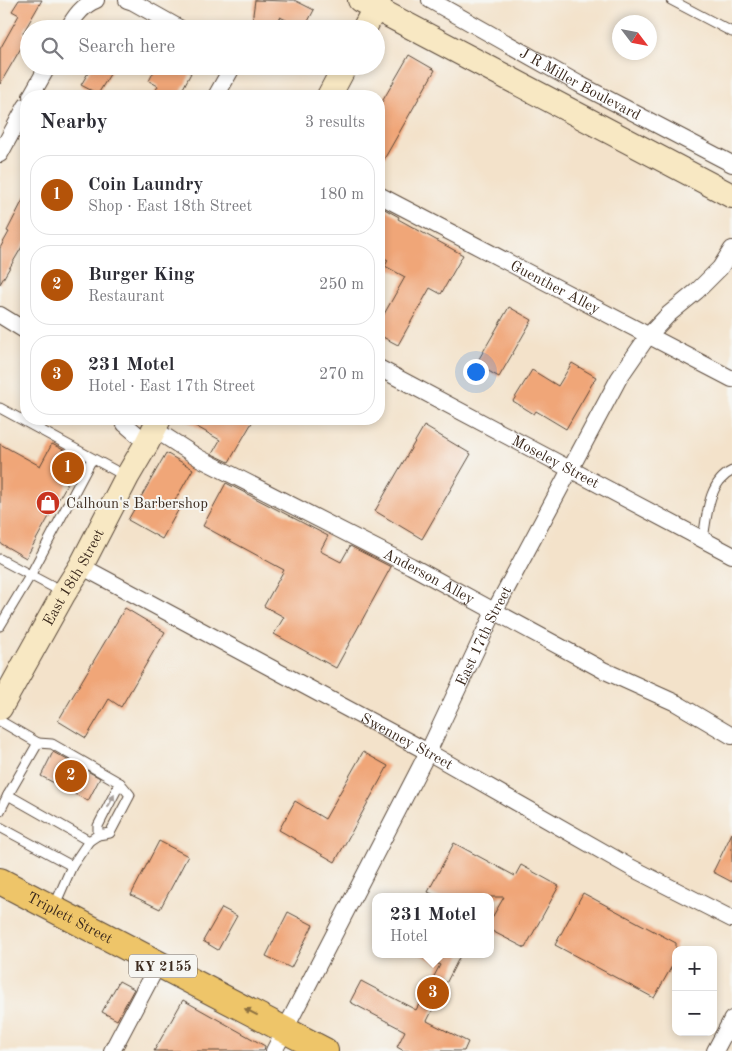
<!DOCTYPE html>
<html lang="en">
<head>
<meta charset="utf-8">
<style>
  :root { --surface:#fff; --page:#f2f2f3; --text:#2b2b33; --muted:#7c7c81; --line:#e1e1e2; --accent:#b45309 }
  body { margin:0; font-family:"Old Standard TT",serif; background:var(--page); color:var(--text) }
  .controls { position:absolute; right:15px; bottom:15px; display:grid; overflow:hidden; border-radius:10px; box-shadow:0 2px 8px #0003 }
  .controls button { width:45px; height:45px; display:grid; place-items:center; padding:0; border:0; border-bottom:1px solid var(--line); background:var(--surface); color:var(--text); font:25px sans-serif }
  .compass { position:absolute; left:612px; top:15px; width:45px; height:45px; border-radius:50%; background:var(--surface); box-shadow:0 2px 8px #0003; rotate:122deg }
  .you { position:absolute; left:475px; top:371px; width:18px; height:18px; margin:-12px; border:4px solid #fff; border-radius:50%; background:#1a73e8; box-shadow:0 0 0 8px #1a73e833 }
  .badge { display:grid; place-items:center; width:32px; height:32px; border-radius:50%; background:var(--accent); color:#fff; font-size:16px; font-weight:700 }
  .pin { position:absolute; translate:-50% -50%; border:2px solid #fff; box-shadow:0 1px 5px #0006 }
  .popup { position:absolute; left:372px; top:893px; width:122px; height:65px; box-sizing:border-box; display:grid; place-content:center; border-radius:10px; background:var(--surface); filter:drop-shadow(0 1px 4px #0005); font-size:16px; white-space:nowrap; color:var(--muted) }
  .popup b { font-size:19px; color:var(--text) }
  .popup::after { content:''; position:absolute; left:50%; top:100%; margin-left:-10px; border:10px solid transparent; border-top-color:var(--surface) }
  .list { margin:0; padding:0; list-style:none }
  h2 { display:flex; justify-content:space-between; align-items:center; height:65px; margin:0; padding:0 20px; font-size:21px }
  h2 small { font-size:16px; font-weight:400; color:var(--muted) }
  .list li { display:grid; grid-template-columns:32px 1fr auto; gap:15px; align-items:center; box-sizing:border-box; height:80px; margin:0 10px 10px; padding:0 10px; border:1px solid var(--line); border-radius:20px }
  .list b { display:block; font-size:19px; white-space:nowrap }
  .list p { margin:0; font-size:16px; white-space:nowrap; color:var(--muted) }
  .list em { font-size:16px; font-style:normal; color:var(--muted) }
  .icon { flex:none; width:28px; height:28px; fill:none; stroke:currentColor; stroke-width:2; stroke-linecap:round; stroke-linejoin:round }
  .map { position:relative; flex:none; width:732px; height:1051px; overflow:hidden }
  .search { position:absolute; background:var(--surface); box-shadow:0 2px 8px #0003; left:20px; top:20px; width:365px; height:55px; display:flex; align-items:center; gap:12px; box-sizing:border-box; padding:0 18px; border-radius:28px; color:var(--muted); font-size:19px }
  .panel { position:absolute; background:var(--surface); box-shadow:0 2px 8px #0003; left:20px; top:90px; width:365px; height:335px; border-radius:20px }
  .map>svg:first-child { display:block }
  .building { fill:#f0a678 }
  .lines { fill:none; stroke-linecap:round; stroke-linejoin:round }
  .lane-casing { stroke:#574638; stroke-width:11 }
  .street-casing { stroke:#574638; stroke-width:18 }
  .secondary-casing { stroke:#574638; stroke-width:26 }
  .primary-casing { stroke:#574638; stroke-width:28 }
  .lane { stroke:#fff; stroke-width:9 }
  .street { stroke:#fff; stroke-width:16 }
  .secondary { stroke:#f8e8c3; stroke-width:24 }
  .primary { stroke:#eec569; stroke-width:26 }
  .oneway { fill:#a79f9a }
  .oneway2 { fill:#8c7040 }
  .labels { text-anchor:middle; stroke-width:4; stroke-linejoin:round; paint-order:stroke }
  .shield { fill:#f6f6f2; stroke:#73675e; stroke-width:1 }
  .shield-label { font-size:14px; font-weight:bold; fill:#3b2a1e }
  .street-label { font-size:15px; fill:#3b2a1e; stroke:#f6f6f2 }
  .poi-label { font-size:15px; fill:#3b2a1e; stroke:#f6f6f2; text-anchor:start }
</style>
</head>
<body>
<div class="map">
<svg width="732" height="1051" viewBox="0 0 732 1051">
  <rect width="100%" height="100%" fill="#f6f6f2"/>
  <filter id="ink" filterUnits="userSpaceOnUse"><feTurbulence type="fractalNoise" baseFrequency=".02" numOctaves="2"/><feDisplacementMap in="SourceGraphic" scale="10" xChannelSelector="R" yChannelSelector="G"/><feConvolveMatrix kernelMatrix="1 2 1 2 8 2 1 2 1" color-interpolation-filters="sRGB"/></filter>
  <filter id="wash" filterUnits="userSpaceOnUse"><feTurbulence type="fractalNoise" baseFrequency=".0096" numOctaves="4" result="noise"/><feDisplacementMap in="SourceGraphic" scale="20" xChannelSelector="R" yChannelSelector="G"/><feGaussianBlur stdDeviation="1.12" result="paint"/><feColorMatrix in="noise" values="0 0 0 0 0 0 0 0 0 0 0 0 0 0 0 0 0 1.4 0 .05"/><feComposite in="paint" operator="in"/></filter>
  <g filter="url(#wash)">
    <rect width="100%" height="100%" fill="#f3e2ca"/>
    <g id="blocks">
      <g class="building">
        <polygon points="19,0 42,0 23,33 28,36 0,84 0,49 19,15 12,11"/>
        <polygon points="255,0 288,1 289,0 294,0 314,10 304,29 280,17 278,29 251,29"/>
        <polygon points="409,55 435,70 379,168 379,107"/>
        <polygon points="92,66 115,66 98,94 81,85"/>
        <polygon points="168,66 177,66 191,73 179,96 153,96 158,86 149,81 156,67 165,71"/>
        <polygon points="26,194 26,240 0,284 0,248 9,232 7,231"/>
        <polygon points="379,206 399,217 398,219 463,255 441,294 430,288 398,345 379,335 379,323 405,277 385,266 388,260 379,255"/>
        <polygon points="509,307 532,320 499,377 476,364"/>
        <polygon points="572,363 596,377 566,429 536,411 534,414 513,401 532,370 558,386"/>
        <polygon points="183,419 254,419 229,462 212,454 220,440"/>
        <polygon points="424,426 471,454 422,539 375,511"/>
        <polygon points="0,444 40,466 52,444 81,459 26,558 0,543"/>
        <polygon points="166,453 193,469 173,504 180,507 162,539 128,520"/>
        <polygon points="226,483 328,536 320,551 341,562 350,546 391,567 336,668 274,634 284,617 264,606 284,570 203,526"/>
        <polygon points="125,608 165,632 121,707 109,699 86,738 58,721"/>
        <polygon points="53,752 100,778 88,801 41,776"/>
        <polygon points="363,752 388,766 335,862 279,830 295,801 325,819"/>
        <polygon points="732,833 732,882 713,872"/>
        <polygon points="159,841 188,856 160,909 131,895"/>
        <polygon points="454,843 515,876 521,865 559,886 525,948 490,930 490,921 504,897 438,897 428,892"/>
        <polygon points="583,893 676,943 676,959 654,998 555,945"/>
        <polygon points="222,908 237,916 218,950 203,941"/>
        <polygon points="288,912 313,925 291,968 266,956"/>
        <polygon points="419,954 461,954 427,1021 468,1042 464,1051 404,1051 397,1047 405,1031 350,1002 361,981 416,1010 440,965"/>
        <polygon points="119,981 134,989 117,1020 102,1012"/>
        <polygon points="183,1000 265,1046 264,1051 154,1051"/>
      </g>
    </g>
  </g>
  <g filter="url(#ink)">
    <use href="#blocks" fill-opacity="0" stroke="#574638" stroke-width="1"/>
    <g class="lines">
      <g class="lane-casing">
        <g id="lane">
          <polyline points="671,0 732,32"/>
          <polyline points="0,408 127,477"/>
          <path d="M703,539C707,516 708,482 732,471"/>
          <polyline points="0,559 64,593"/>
          <polyline points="0,626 30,576 92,459"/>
          <polyline points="0,721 38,743 8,795 89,841 72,866 54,907"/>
          <polyline points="38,743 52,744 120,783 98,826 98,835 89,841"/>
          <polyline points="0,811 8,795"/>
          <polyline points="0,827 72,866"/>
          <polyline points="98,835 110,833 130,795 120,783"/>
        </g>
      </g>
      <g class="street-casing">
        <g id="street">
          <polyline points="127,0 133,2 181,29"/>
          <path id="s1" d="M430,0L579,84L732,164"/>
          <path d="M68,29C74,17 83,5 96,0"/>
          <polyline points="31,96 48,66"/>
          <polyline points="216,96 233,66"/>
          <polyline points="0,154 26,106"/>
          <path id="s2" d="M379,195L732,379"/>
          <polyline points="0,315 26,331"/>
          <path id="s3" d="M379,368L732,555"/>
          <polyline points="122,419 125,424 147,443"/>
          <path id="s4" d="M154,429L199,458L411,566L603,670L676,703L732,736"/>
          <path id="s5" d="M81,566L428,752L630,867L732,919"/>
          <polyline points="112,1051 158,964"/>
          <path id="s6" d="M274,1051L428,752L494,612L619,378L648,336L669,314L697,291L720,268L732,249"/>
          <polyline points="715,1051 732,1019"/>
        </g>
      </g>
      <g class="secondary-casing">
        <g id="secondary">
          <polyline points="360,0 732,196"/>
          <polyline points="364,29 379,0"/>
          <polyline points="329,96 345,66"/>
          <path id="s7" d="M0,708L64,593L81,566L127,477L147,443L159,419"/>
        </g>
      </g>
      <g class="primary-casing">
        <g id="primary">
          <path id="s8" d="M0,881L325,1051"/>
        </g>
      </g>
      <use href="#lane" class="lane"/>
      <use href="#street" class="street"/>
      <use href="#secondary" class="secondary"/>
      <use href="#primary" class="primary"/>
    </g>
    <defs><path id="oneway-solid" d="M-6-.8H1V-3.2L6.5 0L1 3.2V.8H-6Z" transform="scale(1.25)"/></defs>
    <use class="oneway" href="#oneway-solid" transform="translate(111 801) rotate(-63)"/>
    <use class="oneway2" href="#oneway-solid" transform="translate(251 1012) rotate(-153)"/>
  </g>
  <defs>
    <g id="shop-disc" transform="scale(1.25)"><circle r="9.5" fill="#c8321e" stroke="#f6f6f2"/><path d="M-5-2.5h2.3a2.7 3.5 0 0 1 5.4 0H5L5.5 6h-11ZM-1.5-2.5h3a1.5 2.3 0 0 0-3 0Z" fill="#fff"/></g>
  </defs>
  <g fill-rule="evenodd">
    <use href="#shop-disc" x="48" y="503"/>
  </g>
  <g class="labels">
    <rect class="shield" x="129" y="954.5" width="68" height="23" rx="4"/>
    <g class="shield-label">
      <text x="163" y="971">KY 2155</text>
    </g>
    <g class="street-label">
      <text dy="5" stroke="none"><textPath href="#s1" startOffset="172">J R Miller Boulevard</textPath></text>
      <text dy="5" stroke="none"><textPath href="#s2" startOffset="199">Guenther Alley</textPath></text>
      <text dy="5" stroke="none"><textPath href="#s3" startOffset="200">Moseley Street</textPath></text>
      <text dy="5" stroke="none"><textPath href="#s7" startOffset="150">East 18th Street</textPath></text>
      <text dy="5" stroke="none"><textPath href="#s4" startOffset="312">Anderson Alley</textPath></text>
      <text dy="5" stroke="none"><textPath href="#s6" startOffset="465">East 17th Street</textPath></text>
      <text dy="5" stroke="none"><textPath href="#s5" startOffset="370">Swenney Street</textPath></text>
      <text dy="5" stroke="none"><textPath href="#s8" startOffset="79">Triplett Street</textPath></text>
    </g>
    <g class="poi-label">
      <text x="66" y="508">Calhoun's Barbershop</text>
    </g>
  </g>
</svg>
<div class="controls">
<button>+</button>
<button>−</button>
</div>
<svg class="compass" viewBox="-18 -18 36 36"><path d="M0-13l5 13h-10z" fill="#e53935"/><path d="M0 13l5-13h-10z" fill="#7c7c81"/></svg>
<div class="you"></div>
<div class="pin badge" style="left:68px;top:468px">1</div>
<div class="pin badge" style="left:71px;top:776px">2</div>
<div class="pin badge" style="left:433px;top:993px">3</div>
<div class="popup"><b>231 Motel</b>Hotel</div>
<div class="search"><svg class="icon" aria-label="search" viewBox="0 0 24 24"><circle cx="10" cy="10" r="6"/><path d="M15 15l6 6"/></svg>Search here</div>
<section class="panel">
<h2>Nearby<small>3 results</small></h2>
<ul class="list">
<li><span class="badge">1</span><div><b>Coin Laundry</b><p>Shop · East 18th Street</p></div><em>180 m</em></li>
<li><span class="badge">2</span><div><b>Burger King</b><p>Restaurant</p></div><em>250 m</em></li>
<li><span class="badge">3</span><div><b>231 Motel</b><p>Hotel · East 17th Street</p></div><em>270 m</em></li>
</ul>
</section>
</div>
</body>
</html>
